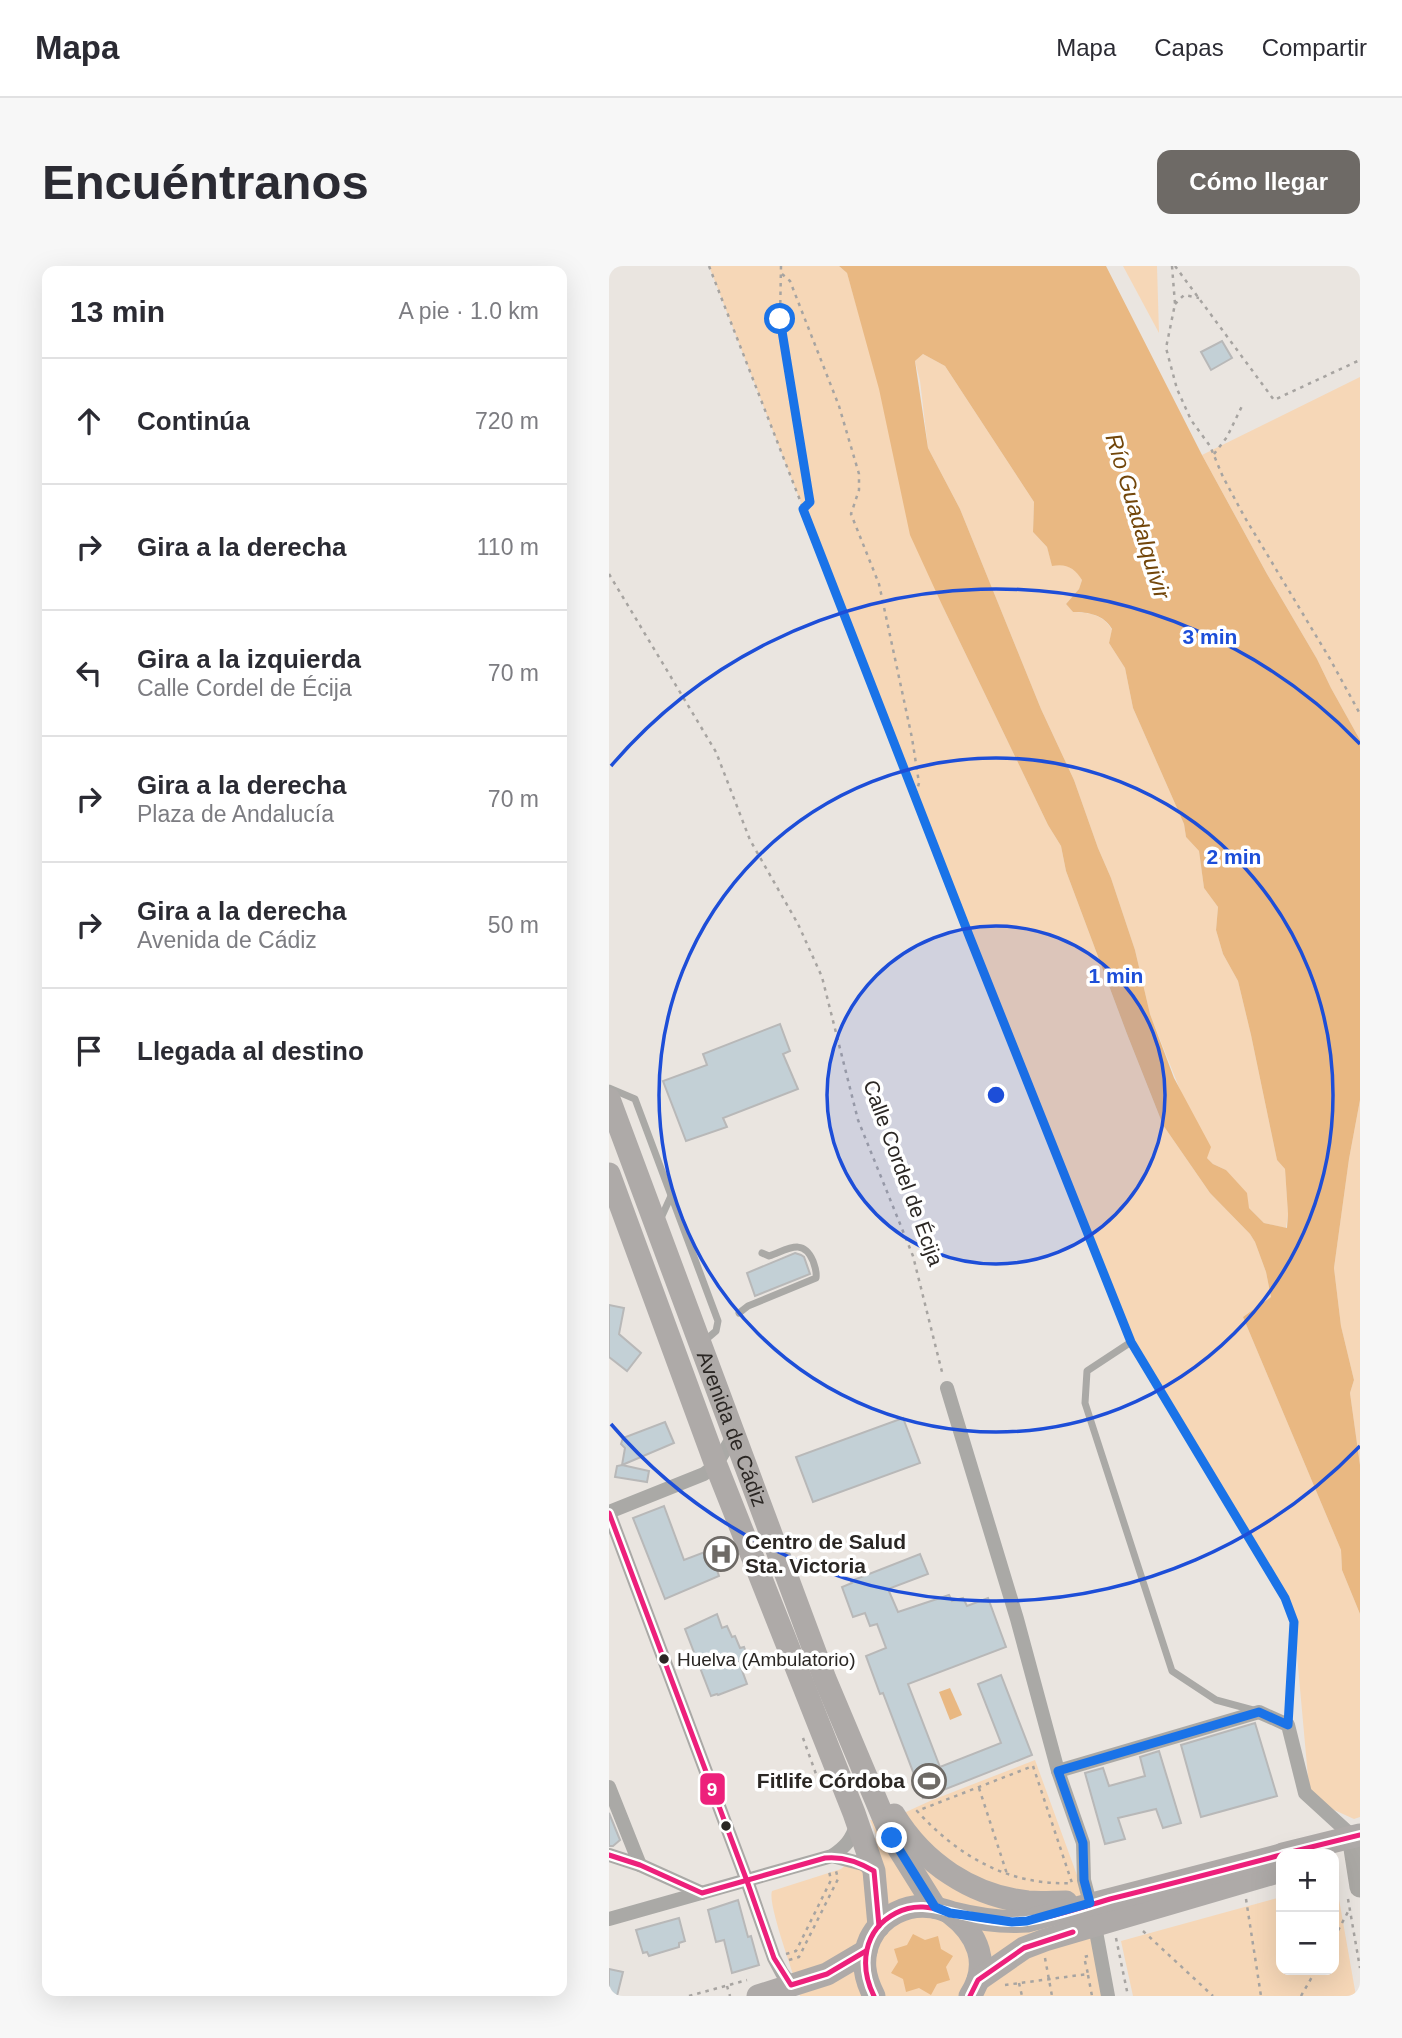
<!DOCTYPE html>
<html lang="es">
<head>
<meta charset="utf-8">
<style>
  :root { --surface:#fff; --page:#f7f7f7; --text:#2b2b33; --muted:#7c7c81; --line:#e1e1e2; --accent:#6e6a66 }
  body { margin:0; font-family:Arial,sans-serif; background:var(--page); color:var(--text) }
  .controls { position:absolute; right:21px; bottom:21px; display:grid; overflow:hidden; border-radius:14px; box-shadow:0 7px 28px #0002 }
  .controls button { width:63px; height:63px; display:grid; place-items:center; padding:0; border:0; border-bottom:2px solid var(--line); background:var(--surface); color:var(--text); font:35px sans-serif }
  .stop { position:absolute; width:21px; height:21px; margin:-16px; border:5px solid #1a73e8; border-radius:50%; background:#fff }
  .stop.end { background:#1a73e8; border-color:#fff; box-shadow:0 2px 7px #0008 }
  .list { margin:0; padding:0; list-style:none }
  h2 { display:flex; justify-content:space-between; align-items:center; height:91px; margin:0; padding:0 28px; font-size:30px }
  h2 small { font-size:23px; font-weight:400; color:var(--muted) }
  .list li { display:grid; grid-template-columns:46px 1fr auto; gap:21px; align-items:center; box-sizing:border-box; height:126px; padding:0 28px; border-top:2px solid var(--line) }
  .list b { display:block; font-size:26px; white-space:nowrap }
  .list p { margin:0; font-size:23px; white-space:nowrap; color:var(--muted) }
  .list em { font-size:23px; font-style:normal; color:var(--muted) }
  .icon { flex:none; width:38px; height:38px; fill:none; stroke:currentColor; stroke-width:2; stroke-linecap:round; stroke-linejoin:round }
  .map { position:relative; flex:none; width:751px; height:1730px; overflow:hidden; border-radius:14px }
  header { display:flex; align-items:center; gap:42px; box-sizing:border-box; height:98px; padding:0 35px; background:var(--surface); border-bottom:2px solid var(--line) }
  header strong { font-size:33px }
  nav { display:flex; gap:38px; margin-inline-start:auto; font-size:24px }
  .intro { display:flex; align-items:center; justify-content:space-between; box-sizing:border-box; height:168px; padding:0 42px }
  h1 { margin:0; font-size:49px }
  .button { padding:18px 32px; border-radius:14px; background:var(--accent); color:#fff; font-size:24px; font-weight:700 }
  main { display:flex; gap:42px; padding:0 42px }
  aside { flex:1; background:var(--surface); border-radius:14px; box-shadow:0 7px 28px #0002 }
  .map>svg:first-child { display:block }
  .green { fill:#f6d7b7 }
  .water { fill:#e9b882; fill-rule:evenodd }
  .building { fill:#c3d0d6; stroke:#b8b8b8; stroke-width:2 }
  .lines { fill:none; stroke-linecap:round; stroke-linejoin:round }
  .path { stroke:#a7a4a1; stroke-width:2.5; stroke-dasharray:3.5 5; stroke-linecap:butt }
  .service { stroke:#aaa9a6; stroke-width:7 }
  .minor { stroke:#aaa9a6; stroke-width:14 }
  .secondary { stroke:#aaa8a4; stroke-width:21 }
  .primary { stroke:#aeaaa8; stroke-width:23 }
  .bus-1-casing { stroke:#fff; stroke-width:10 }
  .bus-1 { stroke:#ed207b; stroke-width:5 }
  .route { stroke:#1a73e8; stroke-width:9 }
  .ring { fill:none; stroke:#1d4ed8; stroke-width:3.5 }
  .bus-dot { fill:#2b2724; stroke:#fff; stroke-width:2.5 }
  .labels { text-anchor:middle; stroke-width:7; stroke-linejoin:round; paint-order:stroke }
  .bus-label { font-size:19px; fill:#2b2724; stroke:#fff; text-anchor:start }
  .street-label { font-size:21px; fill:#2b2724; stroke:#fff }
  .poi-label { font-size:21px; font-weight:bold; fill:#2b2724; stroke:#fff; text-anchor:start }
  .water-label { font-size:23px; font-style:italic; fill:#72460a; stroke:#fff }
  .centre { fill:#1d4ed8; stroke:#fff; stroke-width:3.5 }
  .ring-label { font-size:21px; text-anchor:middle; font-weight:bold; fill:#1d4ed8; stroke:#fff; stroke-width:7; stroke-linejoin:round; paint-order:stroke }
  .line-badge { stroke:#fff; stroke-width:2.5 }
  .badge-label { font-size:19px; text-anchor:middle; font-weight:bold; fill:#fff }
</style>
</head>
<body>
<header>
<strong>Mapa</strong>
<nav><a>Mapa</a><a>Capas</a><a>Compartir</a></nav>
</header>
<div class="intro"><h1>Encuéntranos</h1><a class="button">Cómo llegar</a></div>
<main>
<aside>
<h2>13 min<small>A pie · 1.0 km</small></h2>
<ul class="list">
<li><svg class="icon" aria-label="ahead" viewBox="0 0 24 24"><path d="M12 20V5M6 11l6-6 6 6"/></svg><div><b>Continúa</b></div><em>720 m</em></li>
<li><svg class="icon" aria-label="right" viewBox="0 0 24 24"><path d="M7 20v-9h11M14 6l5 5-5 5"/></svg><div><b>Gira a la derecha</b></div><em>110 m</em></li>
<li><svg class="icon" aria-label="left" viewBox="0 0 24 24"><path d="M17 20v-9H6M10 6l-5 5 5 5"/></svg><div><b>Gira a la izquierda</b><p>Calle Cordel de Écija</p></div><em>70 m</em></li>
<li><svg class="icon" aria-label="right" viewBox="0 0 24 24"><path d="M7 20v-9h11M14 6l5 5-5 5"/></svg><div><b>Gira a la derecha</b><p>Plaza de Andalucía</p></div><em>70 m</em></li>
<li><svg class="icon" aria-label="right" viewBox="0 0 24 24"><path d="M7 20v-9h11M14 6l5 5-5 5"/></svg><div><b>Gira a la derecha</b><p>Avenida de Cádiz</p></div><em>50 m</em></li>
<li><svg class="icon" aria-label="arrive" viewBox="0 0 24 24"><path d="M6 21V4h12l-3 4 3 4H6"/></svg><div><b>Llegada al destino</b></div></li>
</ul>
</aside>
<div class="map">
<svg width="751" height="1730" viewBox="0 0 751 1730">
  <rect width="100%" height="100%" fill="#eae5e0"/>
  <g class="green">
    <polygon points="100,0 230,0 238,7 334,341 439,559 452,580 457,605 518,768 554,859 601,927 641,968 646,976 657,1006 662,1031 634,1051 732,1284 733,1304 751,1348 751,1551 745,1553 701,1533 685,1356 676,1332 522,1076 361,672"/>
    <polygon points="514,0 548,0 550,67"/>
    <path d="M314,88L336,100L425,236L424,266L438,281L443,299C457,297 466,302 473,314L470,323L457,338L464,346C480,346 495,349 503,364L500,377L516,402L524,442L575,558L577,571L590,585L595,622L609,641L607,664L614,688L629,715L642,769L668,894L676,903L679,948L677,962L655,957L640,942L617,904L604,898L598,892L541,748L526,684L502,612L489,582L465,514L432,443L351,243L319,182L311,115L306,95Z"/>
    <polygon points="751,111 751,474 722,422 708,393 658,308 593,189"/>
    <polygon points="751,834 751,1199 741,1127 745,1114 732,1060 725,1002 740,893"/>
    <path d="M426,1494L469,1612L496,1730H191C186,1711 158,1638 163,1625L232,1603L268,1571L261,1554L285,1556L297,1546L321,1535Z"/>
    <polygon points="725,1616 727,1616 747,1730 524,1730 512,1675 672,1631 672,1704 725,1704"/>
  </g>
  <g class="water">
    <path d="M230,0H497L593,189L658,308L708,393L722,422L751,474V834L740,893L725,1002L732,1060L745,1114L741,1127L751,1199V1348L733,1304L732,1284L634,1051L662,1031L657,1006L646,976L641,968L601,927L554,859L518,768L457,605L452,580L439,559L334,341L301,269L270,123L238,7ZM314,88L336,100L425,236L424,266L438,281L443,300C457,297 466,302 473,314L470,323L457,338L464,346C480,346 495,349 503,363L500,377L516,402L524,442L575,558L577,571L590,585L595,622L609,641L607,664L614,688L629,715L642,769L668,894L676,903L679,948L678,962L655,957L640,942L638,927L617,904L604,898L598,892L602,881L565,812L541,748L526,684L502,612L489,582L465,514L432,443L351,243L319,182L306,95Z"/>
    <polygon points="341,1422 353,1449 341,1454 330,1426"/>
    <polygon points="304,1668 316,1674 329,1670 332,1683 344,1690 337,1701 341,1714 328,1718 322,1729 310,1722 297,1726 294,1713 282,1707 289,1696 285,1683 298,1679"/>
  </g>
  <g class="building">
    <polygon points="613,75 623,92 602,104 592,86"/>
    <polygon points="171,758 181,785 174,788 189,823 114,852 118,861 77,875 54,815 98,799 94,788"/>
    <polygon points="186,987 192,989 195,991 201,1008 146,1030 138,1007"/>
    <polygon points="0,1039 15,1042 10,1068 32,1087 18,1105 0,1091"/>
    <polygon points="294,1152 311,1197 204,1236 187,1191"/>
    <polygon points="56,1156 65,1177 13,1199 16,1182 12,1178 14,1172"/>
    <polygon points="13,1199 40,1205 38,1216 6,1211 8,1200"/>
    <polygon points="55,1240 75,1294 101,1284 110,1310 56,1333 24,1252"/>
    <polygon points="311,1288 319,1308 279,1323 289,1346 340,1329 343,1335 354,1332 358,1340 379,1332 397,1381 299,1418 331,1501 392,1477 369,1418 392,1409 423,1489 314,1532 274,1427 271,1428 257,1390 277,1382 268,1358 261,1360 256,1347 244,1351 233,1321 243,1317 242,1315"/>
    <polygon points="108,1348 113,1362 118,1360 123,1371 126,1370 131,1382 135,1381 139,1392 130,1396 138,1418 109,1429 108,1428 102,1430 76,1363"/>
    <polygon points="646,1457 668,1530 592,1551 572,1479"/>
    <polygon points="550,1485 572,1557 554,1562 547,1543 509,1552 516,1573 496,1578 476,1507 494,1502 500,1520 536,1510 531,1491"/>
    <polygon points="0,1547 11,1574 4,1580 0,1580"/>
    <polygon points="129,1634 139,1671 142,1670 150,1699 123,1707 115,1674 107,1676 99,1644"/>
    <polygon points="70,1652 76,1675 70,1677 70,1681 40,1690 38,1686 34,1687 27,1664"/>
    <polygon points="0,1703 14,1706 8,1730 0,1730"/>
  </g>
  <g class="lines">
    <g class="path">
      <polyline points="100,0 361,672 518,1066"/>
      <polyline points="172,0 171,53 201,236 194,243"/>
      <polyline points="563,0 566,38 557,82 568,123 582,154 601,180 614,211 635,250 721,393 751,448"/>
      <polyline points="566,0 665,134 751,94"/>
      <polyline points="173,8 181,15 230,140 250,208 250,224 242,248 270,318 303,472 310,517 306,532"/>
      <polyline points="566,38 575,29 590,32"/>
      <polyline points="605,188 618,171 633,140"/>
      <polyline points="0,308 107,486 141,574 189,658 213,711 249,854 304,990 334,1110"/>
      <polyline points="527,1085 676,1332 685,1356 680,1445"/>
      <polyline points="194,1472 207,1508 211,1510"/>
      <path d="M424,1500L463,1617C400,1620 349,1590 308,1545Z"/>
      <polyline points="370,1522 398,1608"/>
      <polyline points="637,1633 652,1730"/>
      <polyline points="739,1633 751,1702"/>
      <polyline points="534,1665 604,1730"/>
      <polyline points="507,1672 519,1730"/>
      <polyline points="725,1672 740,1644"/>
      <polyline points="177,1688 187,1685 222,1614 220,1605"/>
      <polyline points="436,1692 443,1730"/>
      <polyline points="180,1694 190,1691 229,1613 227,1605"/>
      <polyline points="479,1709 483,1730"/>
      <polyline points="410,1717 413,1730"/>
      <polyline points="396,1719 479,1708 475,1691 479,1690"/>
      <polyline points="118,1720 121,1730"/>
      <polyline points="80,1730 138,1714"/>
      <polyline points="692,1730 707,1704"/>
    </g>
    <g class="service">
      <polyline points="0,822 26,833 109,1055 107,1065 94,1076"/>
      <polyline points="52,952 62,930"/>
      <path d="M130,1047L139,1040L207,1012C208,1005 206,1001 204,995C194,971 178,984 160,990L153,987"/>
      <polyline points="522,1076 478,1105 476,1137 563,1405 607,1434 644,1444"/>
    </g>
    <g class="minor">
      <polyline points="338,1122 408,1353 449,1505 474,1577 475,1614 481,1637"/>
      <polyline points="0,1246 95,1208 107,1199 125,1169"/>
      <polyline points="0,1247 138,1615 165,1692 173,1707 182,1719"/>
      <polyline points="449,1505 650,1446 679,1459 696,1527 743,1570"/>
      <polyline points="0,1521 31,1599"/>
      <polyline points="0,1589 31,1599 93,1627"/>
      <polyline points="223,1590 254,1598 265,1605"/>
      <path d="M0,1653L223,1590C236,1581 243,1574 248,1557"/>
      <polyline points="486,1660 499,1730"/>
    </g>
    <polyline class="secondary" points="743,1570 751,1621"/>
    <g class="primary">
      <path id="s1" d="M0,833L216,1413L283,1572L326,1641"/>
      <polyline points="0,908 107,1199 245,1547 265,1605 270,1660"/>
      <path d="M285,1549C314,1597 363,1630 419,1636C432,1637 444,1636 457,1636"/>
      <polyline points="674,1588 751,1569"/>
      <path d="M341,1647C369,1668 382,1698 361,1730"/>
      <polyline points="369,1714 415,1682 436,1674 672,1605"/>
      <polyline points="149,1730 218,1708 257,1685"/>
      <path d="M265,1730C255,1711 252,1693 261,1673C272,1650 298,1637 323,1641C330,1642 337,1645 344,1647C368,1653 393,1657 418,1655L672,1589"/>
    </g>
    <g class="bus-1-casing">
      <g id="bus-1">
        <polyline points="0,1247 138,1615 165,1692 182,1719 218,1708 257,1685"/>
        <polyline points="674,1588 751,1569"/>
        <path d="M0,1589L31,1599L93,1627L216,1592C234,1590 250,1596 265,1605L270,1660"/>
        <path d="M265,1730C250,1700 254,1664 287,1647C310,1635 330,1644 354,1649C374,1654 397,1658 418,1655C446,1651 474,1641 501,1633C558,1619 615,1604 672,1589"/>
        <polyline points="361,1730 369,1714 415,1682 464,1666"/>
      </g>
    </g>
    <use href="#bus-1" class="bus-1"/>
  </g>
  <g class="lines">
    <polyline class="route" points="171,53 201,236 194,243 361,672 522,1076 676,1332 685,1356 679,1459 650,1446 449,1505 474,1577 475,1614 481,1637 418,1655 403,1656 341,1647 326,1641 283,1572"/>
  </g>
  <circle cx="387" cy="829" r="169" fill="#1d4ed8" fill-opacity=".12"/>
  <g class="ring">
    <circle cx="387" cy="829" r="169"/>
    <circle cx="387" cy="829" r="337"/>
    <path d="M751 1180A506 506 0 0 1 2 1158M2 500A506 506 0 0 1 751 478"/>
  </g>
  <defs>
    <g id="hospital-ring" transform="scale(1.75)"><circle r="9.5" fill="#fff" stroke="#6e6a66" stroke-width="1.5"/><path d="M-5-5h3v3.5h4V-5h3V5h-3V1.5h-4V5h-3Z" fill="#6e6a66"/></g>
    <g id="stadium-ring" transform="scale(1.75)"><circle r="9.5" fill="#fff" stroke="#6e6a66" stroke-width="1.5"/><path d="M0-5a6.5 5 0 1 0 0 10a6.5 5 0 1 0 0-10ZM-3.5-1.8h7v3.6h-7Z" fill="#6e6a66"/></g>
  </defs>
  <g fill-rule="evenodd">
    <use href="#hospital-ring" x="112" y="1288"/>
    <use href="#stadium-ring" x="320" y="1515"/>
  </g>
  <g class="bus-dot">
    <circle cx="55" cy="1393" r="6"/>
    <circle cx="117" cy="1560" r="6"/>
  </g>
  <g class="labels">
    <g class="bus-label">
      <text x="68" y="1400">Huelva (Ambulatorio)</text>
    </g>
    <g class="street-label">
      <text transform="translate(294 907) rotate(70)" y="7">Calle Cordel de Écija</text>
      <text dy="7" stroke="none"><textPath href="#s1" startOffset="352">Avenida de Cádiz</textPath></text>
    </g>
    <g class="poi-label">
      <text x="136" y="1283">Centro de Salud<tspan x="136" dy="24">Sta. Victoria</tspan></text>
      <text x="296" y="1522" text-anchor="end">Fitlife Córdoba</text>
    </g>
    <g class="water-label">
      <text transform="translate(529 250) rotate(73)" y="8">Río Guadalquivir</text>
    </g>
  </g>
  <circle cx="387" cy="829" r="10" class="centre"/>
  <g class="ring-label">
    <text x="601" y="378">3 min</text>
    <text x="625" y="598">2 min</text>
    <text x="507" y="717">1 min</text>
  </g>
  <rect class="line-badge" x="90" y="1506" width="27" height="34" rx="7" fill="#ed207b"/>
  <g class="badge-label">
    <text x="103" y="1530">9</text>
  </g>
</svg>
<div class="controls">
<button>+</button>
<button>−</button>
</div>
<div class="stop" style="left:171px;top:53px"></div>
<div class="stop end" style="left:283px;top:1572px"></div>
</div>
</main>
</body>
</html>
